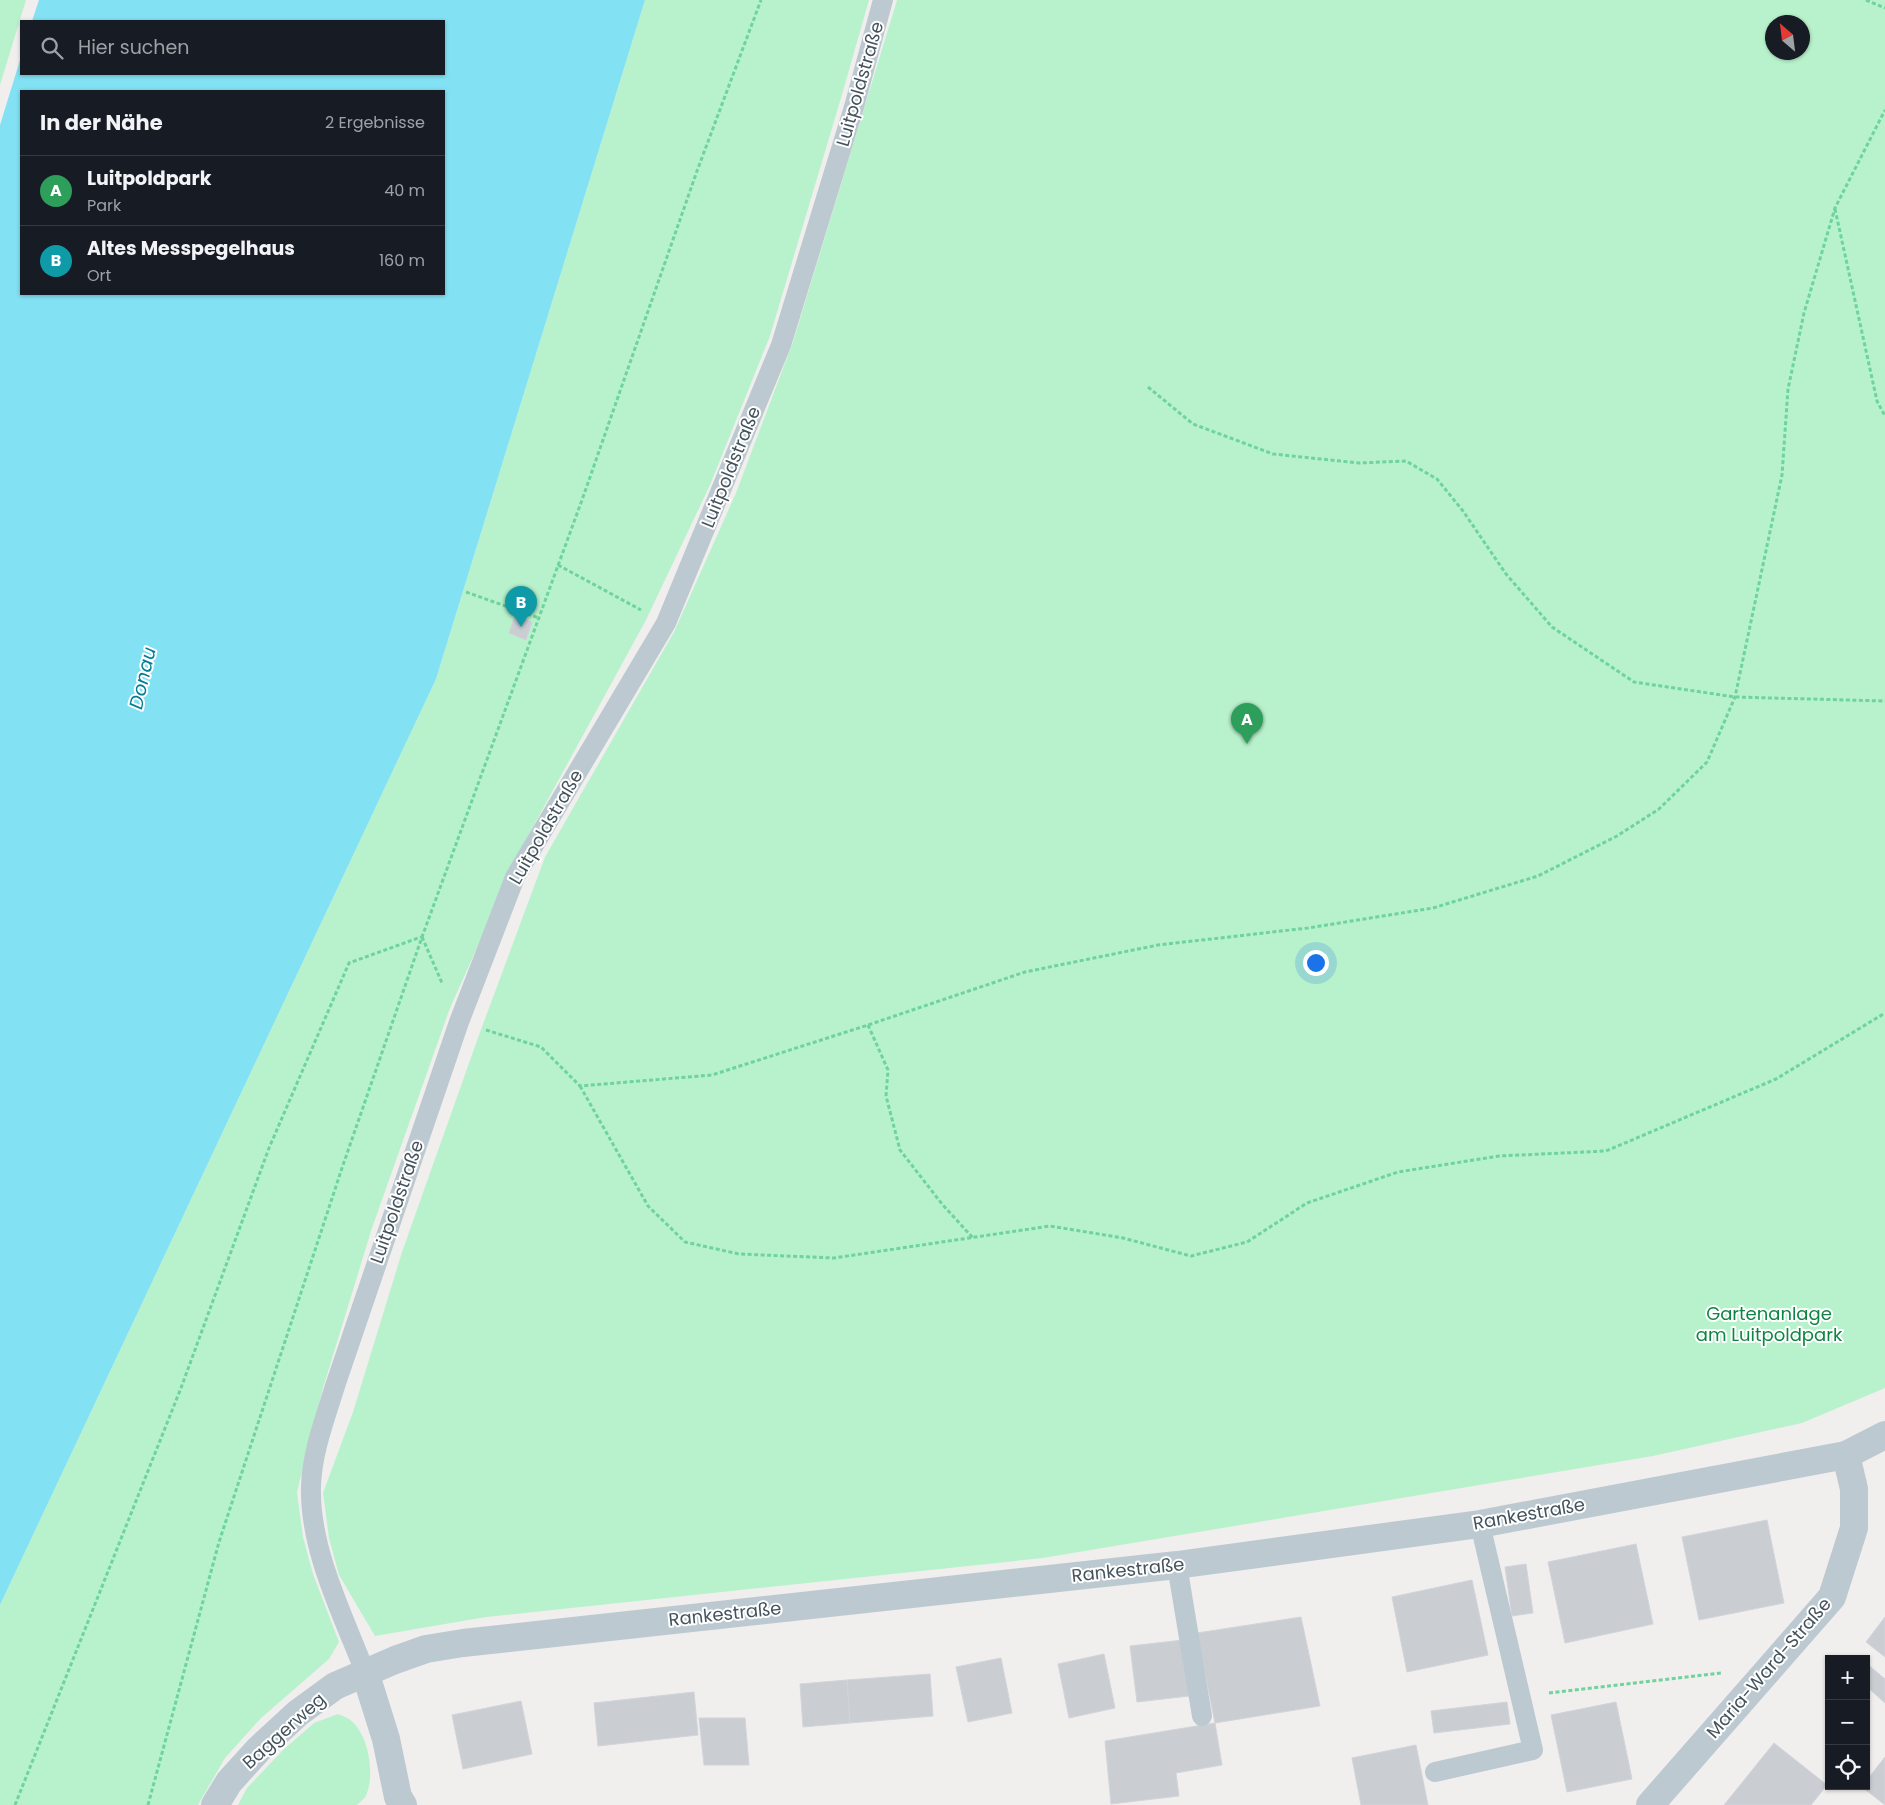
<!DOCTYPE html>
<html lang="de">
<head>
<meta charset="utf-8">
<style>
  :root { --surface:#171b24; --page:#242831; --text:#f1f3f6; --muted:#9ea1a6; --line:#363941; --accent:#7c3aed }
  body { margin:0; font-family:Poppins,sans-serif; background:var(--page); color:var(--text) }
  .controls { position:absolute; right:15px; bottom:15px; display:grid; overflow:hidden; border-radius:0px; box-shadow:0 1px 4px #0004 }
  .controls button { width:45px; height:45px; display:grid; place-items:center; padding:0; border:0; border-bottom:1px solid var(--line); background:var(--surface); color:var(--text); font:25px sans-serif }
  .compass { position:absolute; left:1765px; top:15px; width:45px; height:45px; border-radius:50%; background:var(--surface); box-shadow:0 1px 4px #0004; rotate:332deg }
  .you { position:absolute; left:1315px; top:962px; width:18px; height:18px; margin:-12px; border:4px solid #fff; border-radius:50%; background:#1a73e8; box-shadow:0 0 0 8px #1a73e833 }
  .badge { display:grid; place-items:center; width:32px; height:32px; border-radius:50%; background:var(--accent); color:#fff; font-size:16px; font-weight:700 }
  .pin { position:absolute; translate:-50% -41px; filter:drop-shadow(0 1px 2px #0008) }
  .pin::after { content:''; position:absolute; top:26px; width:18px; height:15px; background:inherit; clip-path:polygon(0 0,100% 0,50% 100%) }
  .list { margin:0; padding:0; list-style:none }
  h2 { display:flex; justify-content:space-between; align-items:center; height:65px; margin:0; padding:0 20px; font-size:21px }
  h2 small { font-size:16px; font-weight:400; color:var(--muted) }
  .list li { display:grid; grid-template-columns:32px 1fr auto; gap:15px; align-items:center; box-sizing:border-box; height:70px; padding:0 20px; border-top:1px solid var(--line) }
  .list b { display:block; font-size:19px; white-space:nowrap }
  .list p { margin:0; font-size:16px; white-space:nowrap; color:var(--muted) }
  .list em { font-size:16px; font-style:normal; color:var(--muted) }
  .icon { flex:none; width:28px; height:28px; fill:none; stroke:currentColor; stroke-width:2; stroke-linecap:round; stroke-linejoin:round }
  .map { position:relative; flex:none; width:1885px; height:1805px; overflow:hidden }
  .search { position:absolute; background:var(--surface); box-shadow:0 1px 4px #0004; left:20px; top:20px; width:425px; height:55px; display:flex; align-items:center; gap:12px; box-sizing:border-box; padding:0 18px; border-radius:0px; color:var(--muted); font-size:19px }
  .panel { position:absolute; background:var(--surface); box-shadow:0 1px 4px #0004; left:20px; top:90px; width:425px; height:205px; border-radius:0px }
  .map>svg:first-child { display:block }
  .green { fill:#b8f2cc; fill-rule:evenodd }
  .water { fill:#82e1f3; fill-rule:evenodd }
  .building { fill:#caced3; stroke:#d1d4da }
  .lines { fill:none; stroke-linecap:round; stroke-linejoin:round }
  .path { stroke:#6ed39c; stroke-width:3; stroke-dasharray:4 2.5; stroke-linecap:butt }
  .service { stroke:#bdc9d1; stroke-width:20 }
  .minor { stroke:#bdc9d1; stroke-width:28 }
  .labels { text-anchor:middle; stroke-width:4; stroke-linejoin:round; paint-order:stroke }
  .street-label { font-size:18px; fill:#45535d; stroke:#fff }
  .park-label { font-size:18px; fill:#0f8444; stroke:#fff }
  .water-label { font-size:19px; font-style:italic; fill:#047c93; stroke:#fff }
</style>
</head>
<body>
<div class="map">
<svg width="1885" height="1805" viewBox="0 0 1885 1805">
  <rect width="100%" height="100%" fill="#f1eeee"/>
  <g class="green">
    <polygon points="0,0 26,0 0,85"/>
    <polygon points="645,0 869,0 841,98 770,336 710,485 646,620 523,845 450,1008 372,1228 323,1388 297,1492 303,1537 313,1574 339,1642 329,1659 260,1719 225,1758 198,1805 0,1805 0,1605 436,679"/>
    <path d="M897,0H1885V1388L1802,1423L1653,1456L1043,1558L486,1617L375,1636L339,1575L329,1538L323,1493L353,1412L402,1252L479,1035L545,857L674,632L736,493L793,342ZM1772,22H1802V52H1772Z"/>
    <path d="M338,1714C342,1716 346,1717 349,1719C368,1732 375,1772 367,1793C366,1798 361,1801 357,1805H238L247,1788L283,1750L314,1723Z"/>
  </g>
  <path class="water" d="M39,0H645L436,679L0,1605V125L21,57V74H444V21H32ZM21,91H444V294H21Z"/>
  <g class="building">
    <polygon points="515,615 532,622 526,640 509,633"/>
    <polygon points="1767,1520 1784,1603 1699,1620 1682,1537"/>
    <polygon points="1636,1544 1653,1624 1565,1643 1548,1562"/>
    <polygon points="1526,1564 1533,1613 1512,1616 1505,1567"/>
    <polygon points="1472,1580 1488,1655 1407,1672 1392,1597"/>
    <polygon points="1301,1617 1320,1706 1215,1723 1197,1633"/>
    <polygon points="1885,1617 1885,1657 1866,1642"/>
    <polygon points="1183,1640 1189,1696 1137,1702 1130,1646"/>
    <polygon points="1104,1654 1115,1708 1069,1718 1058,1664"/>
    <polygon points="1001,1658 1012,1713 968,1722 956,1667"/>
    <polygon points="1866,1663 1885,1679 1885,1703 1866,1686"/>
    <polygon points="930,1674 933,1716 850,1723 847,1680"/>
    <polygon points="847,1680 850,1723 803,1727 800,1684"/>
    <polygon points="694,1692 698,1735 598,1746 594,1703"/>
    <polygon points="521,1701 532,1754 463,1769 452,1715"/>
    <polygon points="1507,1702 1510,1724 1434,1733 1431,1711"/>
    <polygon points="1616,1702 1632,1779 1567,1792 1551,1715"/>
    <polygon points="699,1718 745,1718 749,1765 704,1765"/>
    <polygon points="1215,1723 1222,1765 1176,1773 1179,1796 1111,1804 1105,1741"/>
    <polygon points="1774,1743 1827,1785 1811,1805 1724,1805"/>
    <polygon points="1416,1745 1428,1805 1361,1805 1352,1758"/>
    <polygon points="1885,1757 1885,1805 1862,1787 1866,1786 1866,1781"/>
  </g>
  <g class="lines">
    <g class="path">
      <polyline points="1866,0 1885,8"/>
      <polyline points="1835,209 1877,401 1885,416"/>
      <polyline points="1148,387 1193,424 1273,454 1359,463 1406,461 1437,479 1463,511 1506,574 1552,627 1634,682 1735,697 1885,701"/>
      <polyline points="558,565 641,610"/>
      <polyline points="466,592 539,618"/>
      <polyline points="422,937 442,983"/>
      <polyline points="868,1025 888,1070 886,1096 900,1150 942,1204 973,1238"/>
      <polyline points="486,1030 541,1047 580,1086 712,1075 868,1025 1025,972 1158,945 1308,928 1433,908 1538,876 1617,836 1659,809 1707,762 1735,697 1782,475 1788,389 1804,313 1835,208 1885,110"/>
      <polyline points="580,1086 648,1206 685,1242 739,1254 834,1258 1050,1226 1123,1238 1191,1256 1247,1242 1307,1203 1398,1172 1499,1156 1606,1151 1776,1079 1885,1013"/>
      <polyline points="1549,1693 1721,1673"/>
      <polyline points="15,1805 181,1388 269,1148 349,963 421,937"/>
      <polyline points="148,1805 219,1542 342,1168 422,937 582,500 697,171 761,0"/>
    </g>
    <g class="service">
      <polyline points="1177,1565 1202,1716"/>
      <path d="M365,1672C343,1615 309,1549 311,1486C312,1452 325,1419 335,1386L459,1022L515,877L666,623L781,345L854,107L883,0"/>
      <polyline points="1435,1772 1533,1750 1480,1524"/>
    </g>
    <g class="minor">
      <polyline points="365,1672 386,1739 398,1797 403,1805"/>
      <polyline points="215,1805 229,1782 259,1749 298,1713 335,1686 395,1660 426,1649 463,1643 1177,1565 1480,1524 1846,1455 1885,1435"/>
      <polyline points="1650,1805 1832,1597 1854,1528 1854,1489 1846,1455"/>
    </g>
  </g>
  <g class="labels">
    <g class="street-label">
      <text transform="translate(860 84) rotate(-74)" y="6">Luitpoldstraße</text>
      <text transform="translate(731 467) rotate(-68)" y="6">Luitpoldstraße</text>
      <text transform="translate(546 827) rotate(-60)" y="6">Luitpoldstraße</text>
      <text transform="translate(397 1202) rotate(-71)" y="6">Luitpoldstraße</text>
      <text transform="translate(1529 1514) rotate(-10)" y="6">Rankestraße</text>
      <text transform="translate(1128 1570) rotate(-6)" y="6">Rankestraße</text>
      <text transform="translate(725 1614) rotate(-6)" y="6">Rankestraße</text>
      <text transform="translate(1769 1668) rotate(-49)" y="6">Maria-Ward-Straße</text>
      <text transform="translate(284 1731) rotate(-42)" y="6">Baggerweg</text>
    </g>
    <g class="park-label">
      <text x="1769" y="1320">Gartenanlage<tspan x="1769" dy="21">am Luitpoldpark</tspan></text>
    </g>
    <g class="water-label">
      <text transform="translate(142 678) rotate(-77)" y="7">Donau</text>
    </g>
  </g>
</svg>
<div class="controls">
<button>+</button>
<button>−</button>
<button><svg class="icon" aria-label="locate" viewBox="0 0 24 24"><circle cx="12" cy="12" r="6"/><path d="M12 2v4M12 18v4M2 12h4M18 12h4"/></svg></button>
</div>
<svg class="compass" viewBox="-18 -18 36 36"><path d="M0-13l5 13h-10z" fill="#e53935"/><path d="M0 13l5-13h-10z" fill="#9ea1a6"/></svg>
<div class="you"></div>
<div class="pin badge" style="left:1247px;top:744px;background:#2e9e5b">A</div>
<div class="pin badge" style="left:521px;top:627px;background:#0f9aa8">B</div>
<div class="search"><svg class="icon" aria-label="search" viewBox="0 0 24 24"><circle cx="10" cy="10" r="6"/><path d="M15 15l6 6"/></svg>Hier suchen</div>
<section class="panel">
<h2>In der Nähe<small>2 Ergebnisse</small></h2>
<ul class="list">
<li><span class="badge" style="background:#2e9e5b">A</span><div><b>Luitpoldpark</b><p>Park</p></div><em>40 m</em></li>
<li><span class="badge" style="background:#0f9aa8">B</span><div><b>Altes Messpegelhaus</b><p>Ort</p></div><em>160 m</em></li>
</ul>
</section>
</div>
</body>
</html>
